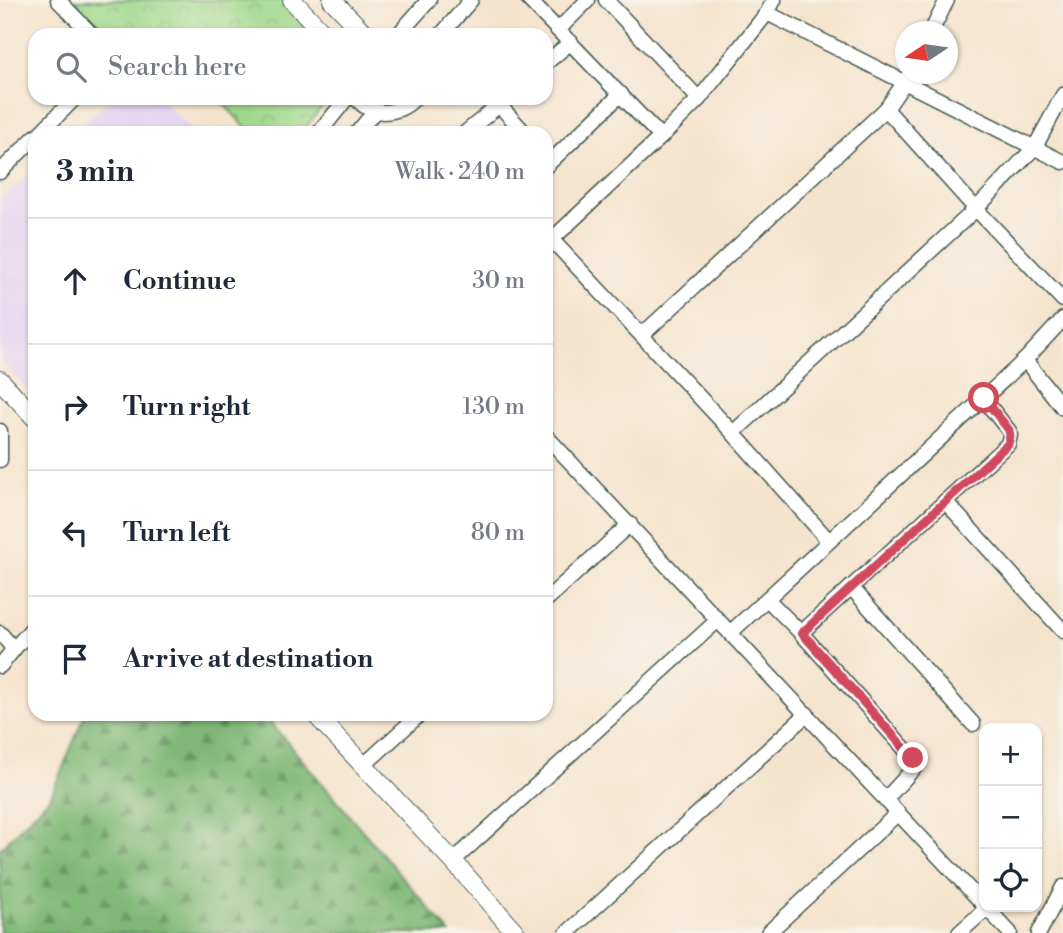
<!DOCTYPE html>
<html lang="en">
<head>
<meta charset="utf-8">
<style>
  :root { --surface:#fff; --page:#f6f6f7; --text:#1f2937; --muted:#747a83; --line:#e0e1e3 }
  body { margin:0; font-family:"Libre Bodoni",serif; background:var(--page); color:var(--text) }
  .controls { position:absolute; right:21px; bottom:21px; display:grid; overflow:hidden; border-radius:14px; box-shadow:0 2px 5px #0004 }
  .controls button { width:63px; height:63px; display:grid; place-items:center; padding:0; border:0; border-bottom:2px solid var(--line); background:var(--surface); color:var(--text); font:35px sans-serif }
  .compass { position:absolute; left:895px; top:21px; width:63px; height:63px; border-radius:50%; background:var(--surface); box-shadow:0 2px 5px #0004; rotate:257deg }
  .stop { position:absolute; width:21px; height:21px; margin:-16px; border:5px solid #d1495b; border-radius:50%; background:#fff }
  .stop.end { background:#d1495b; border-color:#fff; box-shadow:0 2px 7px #0008 }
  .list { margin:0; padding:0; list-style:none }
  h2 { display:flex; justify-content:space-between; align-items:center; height:91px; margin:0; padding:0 28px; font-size:30px }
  h2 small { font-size:23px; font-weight:400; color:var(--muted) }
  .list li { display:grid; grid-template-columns:46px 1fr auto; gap:21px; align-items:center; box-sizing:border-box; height:126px; padding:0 28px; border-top:2px solid var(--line) }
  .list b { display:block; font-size:26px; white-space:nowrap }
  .list em { font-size:23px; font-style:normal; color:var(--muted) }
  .icon { flex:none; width:38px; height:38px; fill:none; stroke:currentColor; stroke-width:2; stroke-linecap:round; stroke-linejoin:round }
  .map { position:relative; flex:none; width:1063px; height:933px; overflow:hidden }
  .search { position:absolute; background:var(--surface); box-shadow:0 2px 5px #0004; left:28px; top:28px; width:525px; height:77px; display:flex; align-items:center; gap:18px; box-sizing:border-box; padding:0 24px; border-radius:21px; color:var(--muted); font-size:26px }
  .panel { position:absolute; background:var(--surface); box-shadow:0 2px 5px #0004; left:28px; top:126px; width:525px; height:595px; border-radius:21px }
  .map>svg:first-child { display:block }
  .built { fill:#e5d3f1 }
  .forest { fill:url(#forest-firs); stroke:#4f7a55; stroke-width:2 }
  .park { fill:url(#park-crowns); stroke:#5f8a5f; stroke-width:2 }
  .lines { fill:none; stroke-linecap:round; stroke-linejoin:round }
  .minor-casing { stroke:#3f564b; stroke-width:17 }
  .tertiary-casing { stroke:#3f564b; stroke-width:20 }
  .minor { stroke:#fff; stroke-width:14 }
  .tertiary { stroke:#fff; stroke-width:18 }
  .route { stroke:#d1495b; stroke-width:9 }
</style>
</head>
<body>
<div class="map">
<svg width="1063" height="933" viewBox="0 0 1063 933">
  <defs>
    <pattern id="forest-firs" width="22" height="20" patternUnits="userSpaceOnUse" patternTransform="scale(1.75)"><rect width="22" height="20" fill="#7fb876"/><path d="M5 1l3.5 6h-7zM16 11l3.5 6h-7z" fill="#679762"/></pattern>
    <pattern id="park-crowns" width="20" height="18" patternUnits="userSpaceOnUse" patternTransform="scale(1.75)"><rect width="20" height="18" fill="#9fd88a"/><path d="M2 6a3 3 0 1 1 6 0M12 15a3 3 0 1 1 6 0" fill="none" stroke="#88ba78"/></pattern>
  </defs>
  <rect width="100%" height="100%" fill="#f7f3e8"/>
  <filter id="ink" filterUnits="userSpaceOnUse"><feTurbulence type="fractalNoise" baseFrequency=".0143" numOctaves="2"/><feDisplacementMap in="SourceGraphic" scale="14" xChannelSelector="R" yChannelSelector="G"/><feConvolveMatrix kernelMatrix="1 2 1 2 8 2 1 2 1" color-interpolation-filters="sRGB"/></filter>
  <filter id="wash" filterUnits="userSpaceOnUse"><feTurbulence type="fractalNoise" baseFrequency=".00686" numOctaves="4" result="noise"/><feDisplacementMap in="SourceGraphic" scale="28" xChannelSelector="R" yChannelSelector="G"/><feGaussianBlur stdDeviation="1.57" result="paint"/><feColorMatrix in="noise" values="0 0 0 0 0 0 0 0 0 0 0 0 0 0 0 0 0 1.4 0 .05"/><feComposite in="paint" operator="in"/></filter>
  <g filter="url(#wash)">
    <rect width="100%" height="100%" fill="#f5e4cd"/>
    <g class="built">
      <polygon points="111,98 161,98 194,133 73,133"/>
      <polygon points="35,168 35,399 0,359 0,200"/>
    </g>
    <polygon class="forest" points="85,714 263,714 450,933 0,933 0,849 51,796"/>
    <g class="park">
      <polygon points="74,0 284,0 315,35 106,35"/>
      <polygon points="218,98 329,98 301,133 251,133"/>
    </g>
  </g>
  <g filter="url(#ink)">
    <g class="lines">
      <g class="minor-casing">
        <g id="minor">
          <polyline points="58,0 92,35"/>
          <polyline points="529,0 661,137"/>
          <polyline points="606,0 699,99"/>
          <polyline points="774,0 767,13 1063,162"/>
          <polyline points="558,30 588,0"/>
          <polyline points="931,32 947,0"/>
          <polyline points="398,35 429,0"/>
          <polyline points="441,35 471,0"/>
          <polyline points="546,63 571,42"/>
          <polyline points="909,76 886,109 976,209 1063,300"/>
          <path d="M356,98C372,118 399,115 415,98"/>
          <polyline points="507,98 499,105 525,133"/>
          <polyline points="40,133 75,98"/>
          <polyline points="319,133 347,98"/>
          <polyline points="357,133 375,111"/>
          <polyline points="465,133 499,105"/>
          <polyline points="546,166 621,94"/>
          <polyline points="0,172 35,137"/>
          <polyline points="552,240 733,433"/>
          <polyline points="546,245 661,137 699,99 767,13"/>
          <polyline points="642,335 886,109"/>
          <polyline points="1025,360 1063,408"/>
          <polyline points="0,431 0,460"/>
          <polyline points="546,436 984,905"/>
          <polyline points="945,501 1063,631"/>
          <polyline points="829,541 733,433 976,209 1035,147 1063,95"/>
          <polyline points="851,587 973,724"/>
          <polyline points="767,599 801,633 913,758 915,764 915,767 885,800"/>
          <polyline points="546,600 630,524"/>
          <polyline points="0,633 14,649 0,666"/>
          <polyline points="730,633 1025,360 1063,319"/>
          <polyline points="801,633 1008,444 1010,435 1009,431 983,398"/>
          <polyline points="14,649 35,625"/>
          <polyline points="364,765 420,714"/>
          <polyline points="453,861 718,620"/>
          <polyline points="986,907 1010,933"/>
          <polyline points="567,933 807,714"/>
          <polyline points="768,933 898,813"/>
          <polyline points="959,933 987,908"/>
          <polyline points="1039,933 1063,887"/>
        </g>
      </g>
      <g class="tertiary-casing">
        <g id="tertiary">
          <polyline points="292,0 325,35"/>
          <polyline points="332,0 366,35"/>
          <polyline points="0,380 35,418"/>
          <polyline points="315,714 453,861 516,933"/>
        </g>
      </g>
      <use href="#minor" class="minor"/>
      <use href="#tertiary" class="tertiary"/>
    </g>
  </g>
  <g class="lines" filter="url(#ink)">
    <polyline class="route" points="913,758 802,633 1008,444 1010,436 1009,430 984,398"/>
  </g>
</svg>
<div class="controls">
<button>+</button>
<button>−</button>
<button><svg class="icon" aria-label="locate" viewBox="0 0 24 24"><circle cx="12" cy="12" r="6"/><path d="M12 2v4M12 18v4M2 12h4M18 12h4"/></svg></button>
</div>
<svg class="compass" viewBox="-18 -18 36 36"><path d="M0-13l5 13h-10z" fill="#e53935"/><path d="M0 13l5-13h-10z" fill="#747a83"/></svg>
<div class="stop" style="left:984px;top:398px"></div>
<div class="stop end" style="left:913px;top:758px"></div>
<div class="search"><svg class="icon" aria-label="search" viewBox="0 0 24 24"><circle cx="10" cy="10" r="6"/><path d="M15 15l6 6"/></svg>Search here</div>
<section class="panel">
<h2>3 min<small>Walk · 240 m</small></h2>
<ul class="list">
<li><svg class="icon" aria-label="ahead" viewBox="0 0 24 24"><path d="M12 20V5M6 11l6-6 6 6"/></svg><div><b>Continue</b></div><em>30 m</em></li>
<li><svg class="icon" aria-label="right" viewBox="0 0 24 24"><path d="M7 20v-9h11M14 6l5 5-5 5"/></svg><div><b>Turn right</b></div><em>130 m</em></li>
<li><svg class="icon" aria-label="left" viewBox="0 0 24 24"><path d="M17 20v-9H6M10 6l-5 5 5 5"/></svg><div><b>Turn left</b></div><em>80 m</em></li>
<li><svg class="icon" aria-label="arrive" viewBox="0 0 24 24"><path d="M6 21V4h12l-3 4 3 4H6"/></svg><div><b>Arrive at destination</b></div></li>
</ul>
</section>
</div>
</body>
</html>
